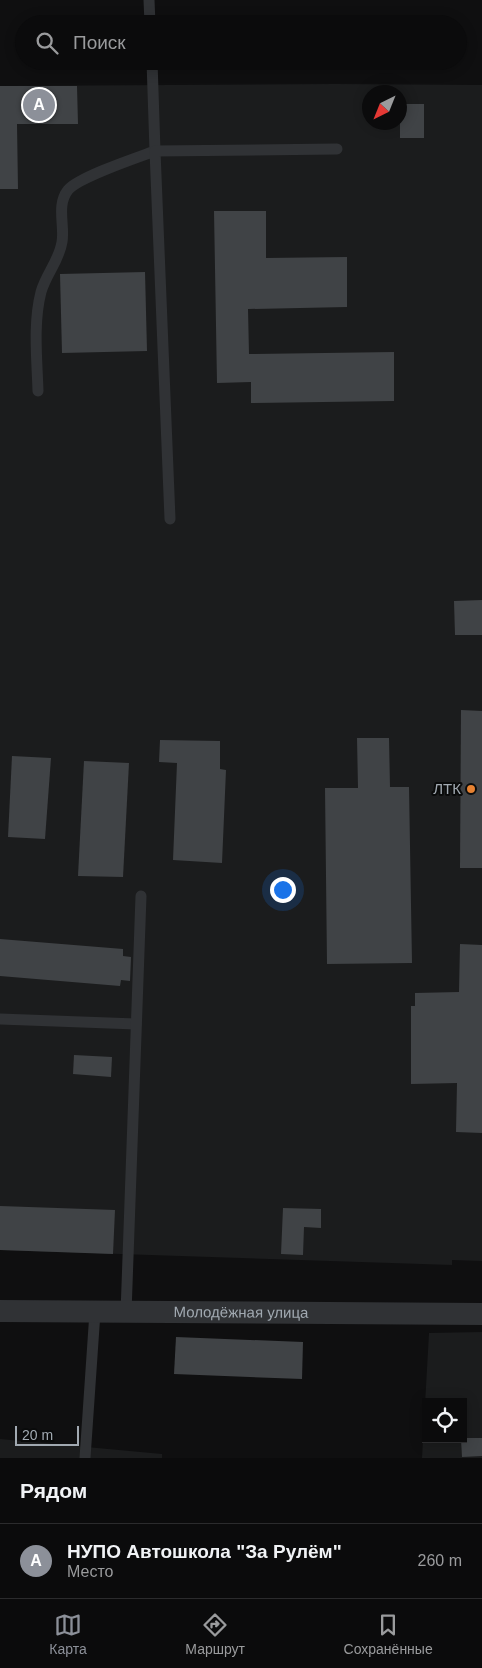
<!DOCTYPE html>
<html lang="ru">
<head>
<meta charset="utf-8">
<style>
  :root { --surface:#0b0b0c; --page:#19191a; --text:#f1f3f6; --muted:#9a9b9d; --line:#2b2b2d; --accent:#8c9099 }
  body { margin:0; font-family:Arial,sans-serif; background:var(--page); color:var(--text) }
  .controls { position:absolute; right:15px; bottom:15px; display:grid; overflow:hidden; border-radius:0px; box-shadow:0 2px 12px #0003 }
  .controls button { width:45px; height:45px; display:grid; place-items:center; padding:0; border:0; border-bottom:1px solid var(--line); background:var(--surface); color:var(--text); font:25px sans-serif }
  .compass { position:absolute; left:362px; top:85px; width:45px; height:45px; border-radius:50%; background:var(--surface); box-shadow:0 2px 12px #0003; rotate:223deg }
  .scale { position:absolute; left:15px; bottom:12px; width:64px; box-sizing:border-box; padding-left:5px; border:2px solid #a1a9b1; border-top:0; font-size:14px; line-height:18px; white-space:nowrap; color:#a1a9b1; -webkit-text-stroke:4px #0a0b0b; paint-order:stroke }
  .you { position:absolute; left:282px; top:889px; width:18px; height:18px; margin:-12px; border:4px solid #fff; border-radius:50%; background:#1a73e8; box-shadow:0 0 0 8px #1a73e833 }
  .badge { display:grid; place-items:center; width:32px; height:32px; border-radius:50%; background:var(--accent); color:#fff; font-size:16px; font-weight:700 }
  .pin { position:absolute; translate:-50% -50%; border:2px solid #fff; box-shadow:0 1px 5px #0006 }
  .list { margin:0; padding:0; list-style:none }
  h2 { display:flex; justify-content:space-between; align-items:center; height:65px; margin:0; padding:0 20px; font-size:21px }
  h2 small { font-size:16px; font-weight:400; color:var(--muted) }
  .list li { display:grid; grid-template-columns:32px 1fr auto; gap:15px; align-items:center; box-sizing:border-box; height:75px; padding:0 20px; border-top:1px solid var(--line) }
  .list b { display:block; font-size:19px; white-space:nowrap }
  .list p { margin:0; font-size:16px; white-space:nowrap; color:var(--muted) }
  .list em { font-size:16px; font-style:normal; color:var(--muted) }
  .icon { flex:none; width:28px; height:28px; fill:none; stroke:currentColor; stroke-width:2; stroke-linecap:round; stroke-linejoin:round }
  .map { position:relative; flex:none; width:482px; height:1458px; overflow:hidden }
  .search { position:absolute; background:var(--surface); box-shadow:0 2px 12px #0003; left:15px; right:15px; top:15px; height:55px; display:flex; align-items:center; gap:12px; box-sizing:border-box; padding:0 18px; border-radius:28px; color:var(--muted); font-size:19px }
  .sheet { height:140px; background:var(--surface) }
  nav { display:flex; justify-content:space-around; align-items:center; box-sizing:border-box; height:70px; border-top:1px solid var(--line); background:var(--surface); font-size:14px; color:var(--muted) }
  nav a { display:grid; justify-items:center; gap:2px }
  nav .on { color:var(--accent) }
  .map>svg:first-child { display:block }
  .built { fill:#1b1c1d; fill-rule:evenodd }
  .building { fill:#404346 }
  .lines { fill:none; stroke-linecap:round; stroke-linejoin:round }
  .service { stroke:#303235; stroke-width:11 }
  .minor { stroke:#303235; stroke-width:22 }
  .poi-dot { fill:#e68232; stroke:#0a0b0b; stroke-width:2 }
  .labels { text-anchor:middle; stroke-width:4; stroke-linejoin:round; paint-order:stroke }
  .poi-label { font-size:15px; fill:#a1a9b1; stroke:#0a0b0b; text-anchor:end }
  .street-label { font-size:15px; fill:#a1a9b1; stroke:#0a0b0b }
</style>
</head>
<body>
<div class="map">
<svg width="482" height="1458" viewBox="0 0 482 1458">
  <rect width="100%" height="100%" fill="#0f0f10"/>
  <g class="built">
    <path d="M335,84L482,85V1261L452,1260V1265L0,1250V86ZM370,92H400V122H370Z"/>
    <path d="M482,1332V1458H422L429,1333ZM426,1402H463V1439H426Z"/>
    <polygon points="0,1439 162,1454 162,1458 0,1458"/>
  </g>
  <g class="building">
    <polygon points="0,86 77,86 78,124 17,124 18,189 0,189"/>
    <rect x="400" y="104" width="24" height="34"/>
    <polygon points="214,211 266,211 266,258 347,257 347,307 248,309 249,354 394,352 394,401 251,403 251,382 217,383"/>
    <polygon points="145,272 147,351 62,353 60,274"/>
    <polygon points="482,600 482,635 455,635 454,601"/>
    <polygon points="461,710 482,711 482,868 460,868"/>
    <polygon points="357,738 389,738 390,787 409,787 412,963 327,964 325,788 358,788"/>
    <polygon points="160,740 220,741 220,769 226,770 222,863 173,860 177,763 159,762"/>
    <polygon points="12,756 51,758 45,839 8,837"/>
    <polygon points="84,761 129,763 123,877 78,876"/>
    <polygon points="0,939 123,949 123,956 131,957 130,981 121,980 120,986 0,976"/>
    <polygon points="460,944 482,945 482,1133 456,1132 457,1083 411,1084 411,1006 415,1006 415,993 459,992"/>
    <polygon points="74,1055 112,1057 111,1077 73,1074"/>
    <polygon points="0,1206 115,1210 113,1254 0,1250"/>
    <polygon points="283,1208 321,1209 321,1228 304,1227 303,1255 281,1254"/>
    <polygon points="176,1337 303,1342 302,1379 174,1374"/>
    <polygon points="463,1438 482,1438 482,1456 462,1457 461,1439"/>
  </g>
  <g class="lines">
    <g class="service">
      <polyline points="149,0 150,24"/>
      <path d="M38,391C37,359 33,323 41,292C46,274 59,261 62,242C65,226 56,205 68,190C79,177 136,158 155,151L152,61"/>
      <polyline points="170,519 155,151 337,149"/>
      <polyline points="0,1019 136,1024"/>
      <polyline points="126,1313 141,896"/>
      <polyline points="85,1458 95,1312"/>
    </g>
    <path class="minor" id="s1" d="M0,1311L482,1314"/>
  </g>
  <circle class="poi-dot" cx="471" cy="789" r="5"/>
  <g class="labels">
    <g class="poi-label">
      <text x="461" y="794">ЛТК</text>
    </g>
    <g class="street-label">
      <text dy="5" stroke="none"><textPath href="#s1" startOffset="241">Молодёжная улица</textPath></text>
    </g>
  </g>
</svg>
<div class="controls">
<button><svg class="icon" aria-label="locate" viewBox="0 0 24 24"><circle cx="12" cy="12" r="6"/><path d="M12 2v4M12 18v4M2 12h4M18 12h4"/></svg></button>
</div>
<svg class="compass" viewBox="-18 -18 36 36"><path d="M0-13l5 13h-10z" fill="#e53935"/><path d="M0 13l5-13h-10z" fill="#9a9b9d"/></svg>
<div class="scale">20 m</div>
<div class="you"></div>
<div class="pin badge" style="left:39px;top:105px">A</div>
<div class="search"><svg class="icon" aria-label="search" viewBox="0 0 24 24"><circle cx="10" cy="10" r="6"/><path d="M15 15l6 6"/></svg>Поиск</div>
</div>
<section class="sheet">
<h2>Рядом<small></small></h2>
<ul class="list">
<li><span class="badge">A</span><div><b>НУПО Автошкола &quot;За Рулём&quot;</b><p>Место</p></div><em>260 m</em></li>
</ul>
</section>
<nav>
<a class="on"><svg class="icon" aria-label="map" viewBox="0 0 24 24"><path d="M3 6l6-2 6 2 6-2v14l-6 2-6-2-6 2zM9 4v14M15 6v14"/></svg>Карта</a>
<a><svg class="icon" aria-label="directions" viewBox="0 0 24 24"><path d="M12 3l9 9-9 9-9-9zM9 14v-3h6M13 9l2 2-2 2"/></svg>Маршрут</a>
<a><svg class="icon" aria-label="saved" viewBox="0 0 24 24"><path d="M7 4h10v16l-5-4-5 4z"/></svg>Сохранённые</a>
</nav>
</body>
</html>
